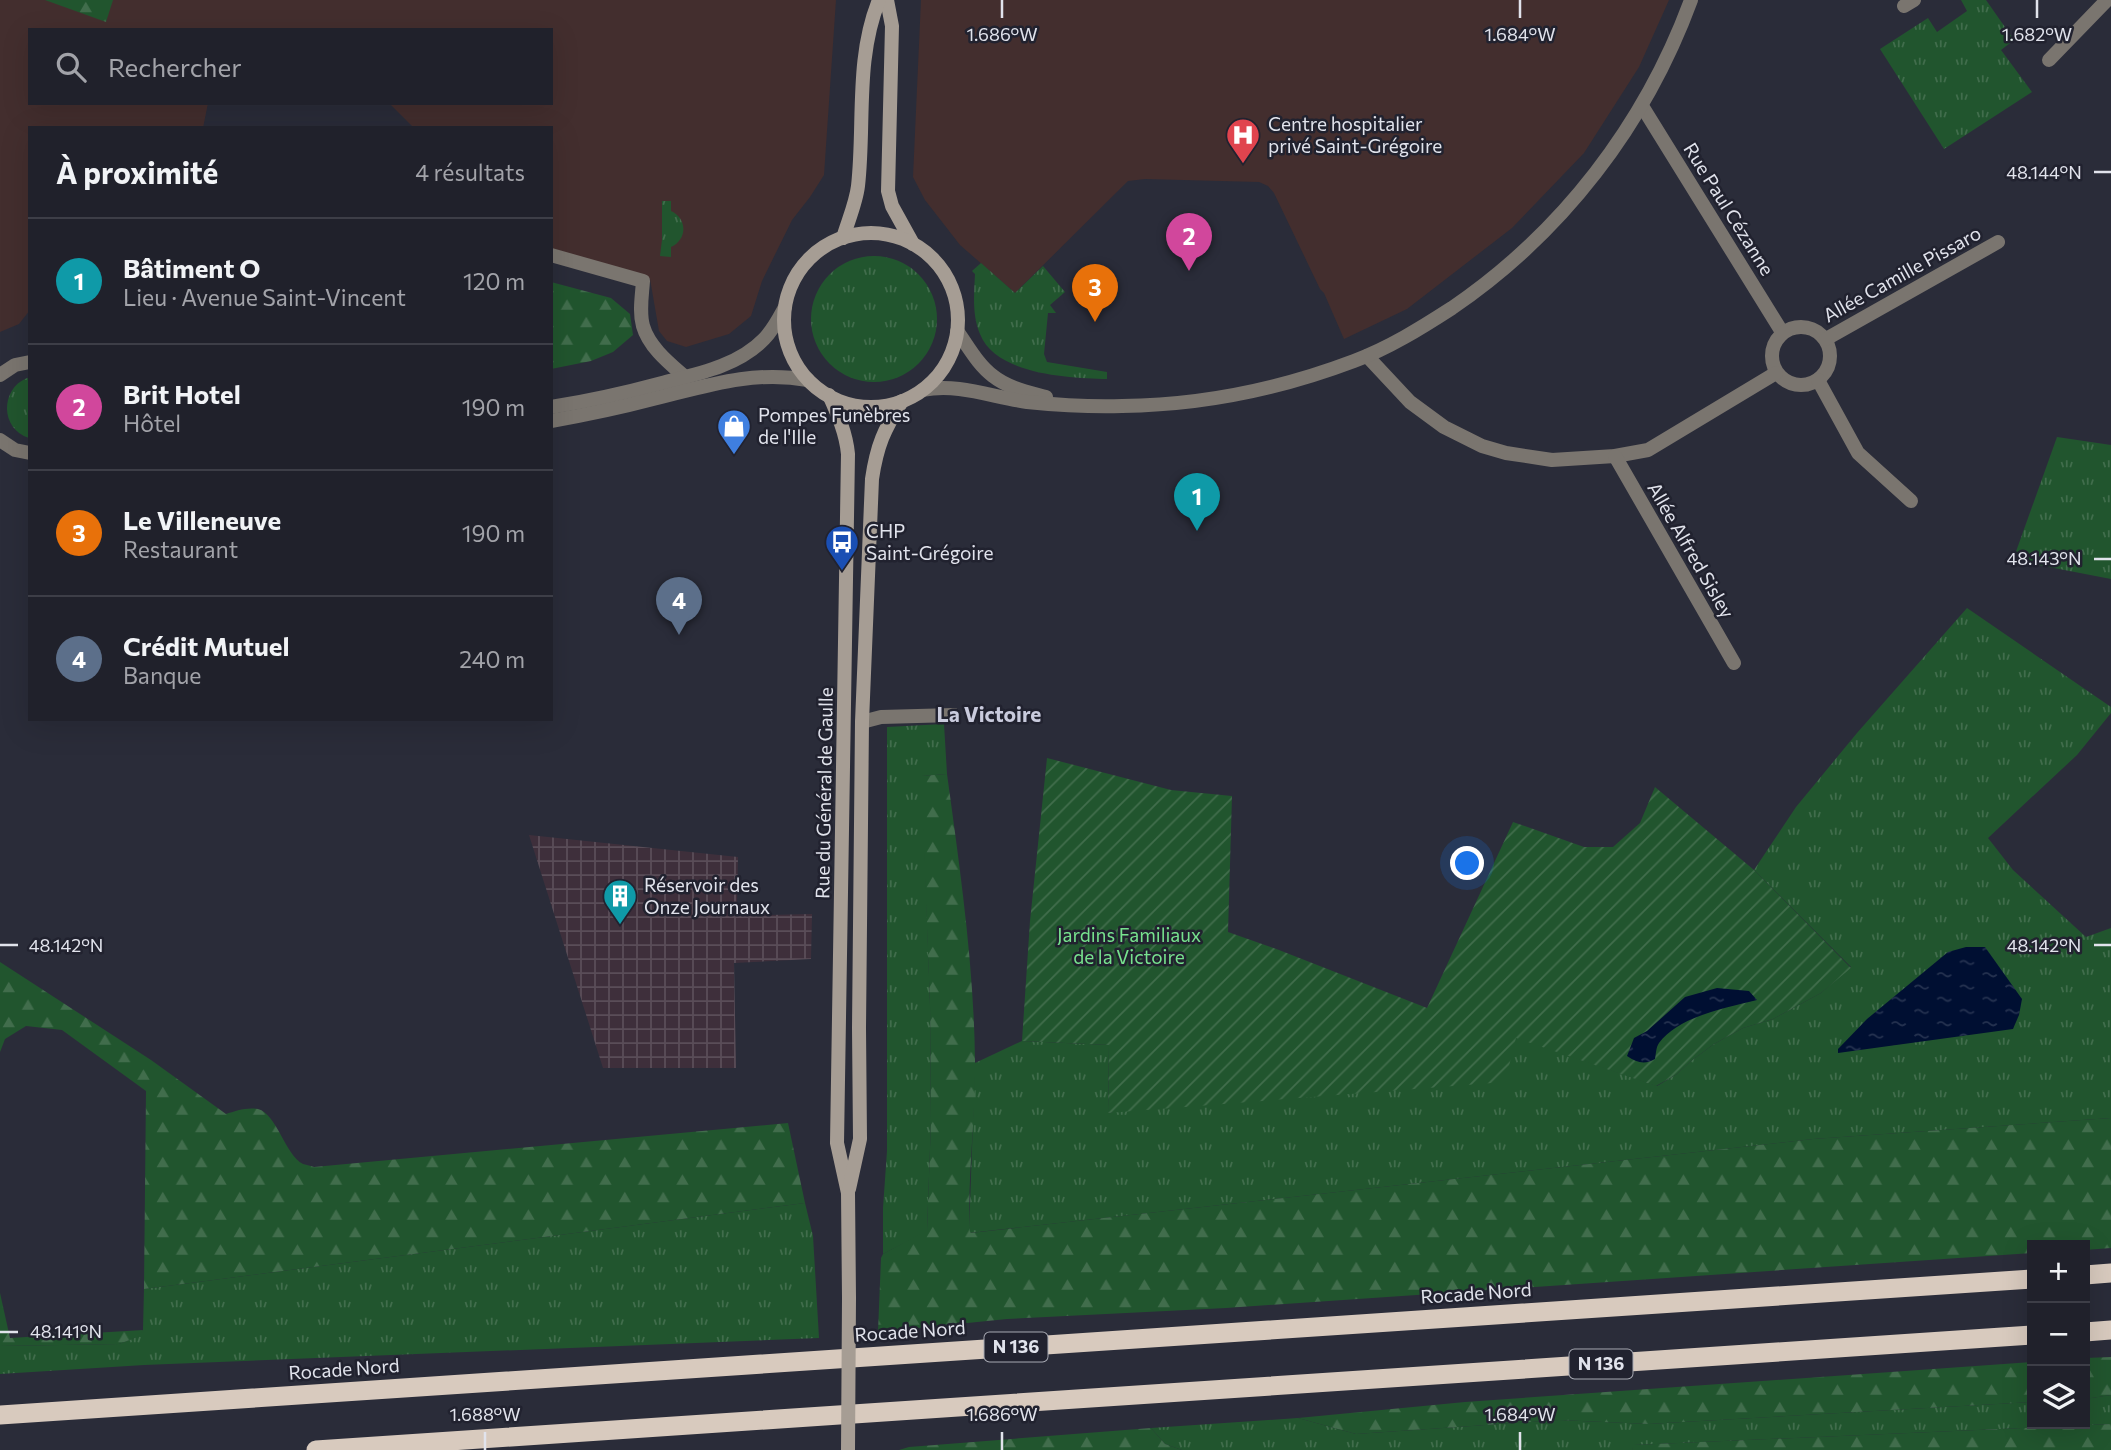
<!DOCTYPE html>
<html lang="fr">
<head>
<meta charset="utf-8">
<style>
  :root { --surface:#20212b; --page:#282933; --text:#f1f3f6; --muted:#a2a3a9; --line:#3d3e47; --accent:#bca0f2 }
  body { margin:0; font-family:Commissioner,sans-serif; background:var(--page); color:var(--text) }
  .controls { position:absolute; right:21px; bottom:21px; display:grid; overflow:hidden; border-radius:0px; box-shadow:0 7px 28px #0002 }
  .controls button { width:63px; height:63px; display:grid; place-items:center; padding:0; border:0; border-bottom:2px solid var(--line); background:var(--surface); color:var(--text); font:35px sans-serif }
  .you { position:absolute; left:1468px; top:864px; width:24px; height:24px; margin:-18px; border:5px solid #fff; border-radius:50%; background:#1a73e8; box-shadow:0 0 0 10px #1a73e833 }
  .badge { display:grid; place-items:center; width:46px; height:46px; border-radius:50%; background:var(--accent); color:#fff; font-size:23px; font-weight:700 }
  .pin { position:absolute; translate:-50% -58px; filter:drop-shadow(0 2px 4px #0008) }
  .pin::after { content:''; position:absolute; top:37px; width:24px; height:21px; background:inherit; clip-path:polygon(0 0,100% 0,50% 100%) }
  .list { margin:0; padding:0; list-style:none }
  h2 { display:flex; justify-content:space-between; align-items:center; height:91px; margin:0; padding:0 28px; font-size:30px }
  h2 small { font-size:23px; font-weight:400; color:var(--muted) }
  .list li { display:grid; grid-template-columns:46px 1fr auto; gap:21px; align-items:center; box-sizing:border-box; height:126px; padding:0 28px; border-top:2px solid var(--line) }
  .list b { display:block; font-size:26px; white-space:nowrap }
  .list p { margin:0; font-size:23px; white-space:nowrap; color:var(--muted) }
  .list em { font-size:23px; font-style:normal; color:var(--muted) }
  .icon { flex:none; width:38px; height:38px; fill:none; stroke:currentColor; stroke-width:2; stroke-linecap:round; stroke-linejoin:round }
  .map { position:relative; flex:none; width:2111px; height:1450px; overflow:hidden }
  .search { position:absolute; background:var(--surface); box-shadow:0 7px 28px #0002; left:28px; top:28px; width:525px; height:77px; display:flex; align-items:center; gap:18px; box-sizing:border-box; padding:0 24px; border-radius:0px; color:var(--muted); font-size:26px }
  .panel { position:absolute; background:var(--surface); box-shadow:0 7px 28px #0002; left:28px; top:126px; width:525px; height:595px; border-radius:0px }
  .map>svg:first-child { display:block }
  .industrial { fill:url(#industrial-grid) }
  .medical { fill:#432e2e }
  .grass { fill:url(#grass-tufts) }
  .forest { fill:url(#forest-firs) }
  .garden { fill:url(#garden-furrows) }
  .water { fill:url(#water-ripples) }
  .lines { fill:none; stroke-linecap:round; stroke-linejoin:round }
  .minor { stroke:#7a756f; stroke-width:14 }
  .tertiary { stroke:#7a756f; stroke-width:14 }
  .secondary { stroke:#a69d94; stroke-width:14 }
  .trunk { stroke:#d8cabe; stroke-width:19 }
  .secondary-bridge { stroke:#a69d94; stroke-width:14 }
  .ticks { fill:none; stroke:#e1e3ec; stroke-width:2.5 }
  .labels { text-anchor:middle; stroke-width:5; stroke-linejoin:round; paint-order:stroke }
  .shield { fill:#21222f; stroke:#a7a9b3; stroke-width:2 }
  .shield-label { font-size:18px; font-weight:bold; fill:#e1e3ec }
  .poi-label { font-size:19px; fill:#e1e3ec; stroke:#21222f; text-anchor:start }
  .street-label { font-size:19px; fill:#e1e3ec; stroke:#21222f }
  .park-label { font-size:19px; fill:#77e28e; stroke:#21222f }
  .neighbourhood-label { font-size:21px; font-weight:bold; fill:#c9cbdd; stroke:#21222f }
  .ticks-label { font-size:18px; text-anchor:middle; fill:#e1e3ec; stroke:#21222f; stroke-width:5; stroke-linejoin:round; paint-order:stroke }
</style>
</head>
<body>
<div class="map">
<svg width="2111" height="1450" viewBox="0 0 2111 1450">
  <defs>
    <pattern id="industrial-grid" width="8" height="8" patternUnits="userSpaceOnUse" patternTransform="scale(1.75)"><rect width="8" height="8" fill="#3e2f3b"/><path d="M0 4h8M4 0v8" fill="none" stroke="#5a4d58"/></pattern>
    <pattern id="grass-tufts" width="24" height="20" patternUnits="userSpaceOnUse" patternTransform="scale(1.75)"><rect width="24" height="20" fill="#21552e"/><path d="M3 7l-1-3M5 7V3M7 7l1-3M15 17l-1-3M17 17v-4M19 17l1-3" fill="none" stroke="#416d4c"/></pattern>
    <pattern id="forest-firs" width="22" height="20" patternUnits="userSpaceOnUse" patternTransform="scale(1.75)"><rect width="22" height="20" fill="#21552e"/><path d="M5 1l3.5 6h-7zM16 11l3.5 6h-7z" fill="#416d4c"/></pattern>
    <pattern id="garden-furrows" width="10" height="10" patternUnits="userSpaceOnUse" patternTransform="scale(1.75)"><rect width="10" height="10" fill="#21552e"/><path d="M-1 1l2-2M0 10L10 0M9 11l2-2" fill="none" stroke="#416d4c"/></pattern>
    <pattern id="water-ripples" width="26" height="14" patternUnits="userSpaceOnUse" patternTransform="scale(1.75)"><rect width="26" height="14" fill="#000f32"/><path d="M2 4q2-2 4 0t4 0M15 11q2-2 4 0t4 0" fill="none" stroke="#253250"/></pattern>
  </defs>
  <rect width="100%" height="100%" fill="#2a2c39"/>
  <polygon class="industrial" points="529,835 738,857 737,903 758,905 769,915 812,914 811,959 734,963 736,1068 603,1068"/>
  <g class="medical">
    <polygon points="0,0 836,0 824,175 810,197 792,220 762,281 751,316 729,334 686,347 667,341 659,331 650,279 551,248 551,128 414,128 389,103 551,103 551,30 30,30 30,103 208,103 203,128 30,128 30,310 19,324 0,332"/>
    <polygon points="921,0 1669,0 1639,67 1584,153 1512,228 1407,309 1344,339 1324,293 1320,289 1274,193 1268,186 1259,182 1145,179 1128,181 1015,293 960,245 925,200 913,177"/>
  </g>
  <g class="grass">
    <polygon points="1961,0 1986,0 2014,40 2001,50 2032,92 1944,149 1880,49 1928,18 1937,32 1967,11"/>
    <path d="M662,201H671V211C688,219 687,240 671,247V257L660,256L662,240Z"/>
    <circle cx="874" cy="319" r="63"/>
    <path d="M981,263L1015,293L1043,266L1065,292L1050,305L1056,313H1048L1044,354L1047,362L1107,372V379C1070,378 996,375 980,334C972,315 974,294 975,274L972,271Z"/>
    <path d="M27,378H30L29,438C0,429 0,389 27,378Z"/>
    <polygon points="2057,437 2111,445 2111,579 2013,560"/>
    <polygon points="1967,608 2111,707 2111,713 2077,755 1988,838 2013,870 2086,937 2111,928 2111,1118 1813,1139 969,1233 975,1063 1022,1041 1109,1045 1108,1113 1515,1037 1657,1086 1677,1074 1691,1061 1714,1044 1743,1028 1773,1019 1821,993 1851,967 1754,870 1796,807 1857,733"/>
    <polygon points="944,724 947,774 922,776 930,1005 931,1121 927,1231 883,1254 883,1208 887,1151 887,727"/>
    <polygon points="805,1203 813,1236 819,1338 144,1365 0,1374 0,1346 119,1344 139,1336 143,1330 144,1289"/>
    <polygon points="2111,1395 2111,1424 1634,1445 1632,1450 1182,1450 1165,1444 1151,1428 1298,1418 1356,1434 1559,1420 1648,1424 2032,1402 2032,1424 2085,1424 2085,1399"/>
  </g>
  <g class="forest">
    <polygon points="45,0 113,0 106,22"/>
    <polygon points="551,282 611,298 630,314 633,335 613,352 591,361 551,369"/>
    <path d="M947,774C960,869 974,965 975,1061C976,1118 967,1176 970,1233L1813,1139L2111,1118V1248L2085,1250V1245H2032V1253L1226,1308L1007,1319L878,1332L881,1258L883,1254L927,1230L931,1121L930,1005L921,776Z"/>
    <path d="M0,962L151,1060L226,1114C235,1111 247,1107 258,1109C277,1114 285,1155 303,1164C307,1165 311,1166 314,1167L788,1123L805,1203L144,1289L146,1091L62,1030L26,1026L5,1039L0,1052Z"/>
    <polygon points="0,1293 10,1338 143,1330 140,1336 119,1344 0,1346"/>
    <polygon points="2111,1357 2111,1395 2085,1399 2085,1358"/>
    <polygon points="2032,1362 2032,1402 1648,1424 1559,1420 1356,1434 1298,1418 1465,1402"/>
    <polygon points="2111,1424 2111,1450 1632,1450 1633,1445"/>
    <polygon points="1151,1428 1165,1444 1182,1450 899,1450 909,1447"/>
  </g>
  <polygon class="garden" points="1047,758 1171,790 1232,796 1228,932 1279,950 1427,1008 1513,822 1584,847 1613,847 1640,823 1655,787 1754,870 1851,968 1821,993 1773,1019 1743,1028 1714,1044 1691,1061 1677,1074 1656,1086 1516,1038 1505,1082 1108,1113 1109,1045 1022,1041 1030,921"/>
  <g class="water">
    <polygon points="1966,947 1985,947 2022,999 2019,1015 2013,1029 1838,1053 1838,1049 1867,1019 1948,952"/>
    <path d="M1717,988L1749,991L1757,1000C1726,1008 1679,1016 1659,1043C1656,1047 1656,1054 1655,1059C1645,1065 1637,1063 1627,1056L1634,1038L1647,1031L1685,997Z"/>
  </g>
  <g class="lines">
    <g class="minor">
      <polyline points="1904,6 1914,0"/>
      <polyline points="2049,60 2107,0"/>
      <polyline points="1642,106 1782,332"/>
      <path d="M551,255L643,281C642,296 639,312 643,326C649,347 669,363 685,377"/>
      <circle cx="1801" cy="356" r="29"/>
      <path d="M957,331C968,346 978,365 993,376C1008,388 1028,392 1046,397"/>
      <polyline points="1826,339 1998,242"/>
      <polyline points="1367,356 1410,402 1444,427 1482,446 1506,453 1552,460 1615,456 1648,450 1776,373"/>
      <polyline points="1818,380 1858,453 1911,501"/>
      <path d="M923,390C958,383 992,397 1027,402C1058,405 1091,407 1122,406C1201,405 1280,389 1354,361C1389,348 1421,328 1452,308C1562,233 1645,125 1691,0"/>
      <polyline points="1615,456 1734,663"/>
      <polyline points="862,722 881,717 954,715"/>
    </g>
    <g class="tertiary">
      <polyline points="0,375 15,365 30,362"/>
      <path d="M551,407C589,401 625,393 662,383C697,374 738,366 764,339C773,330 779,318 785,307"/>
      <path d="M551,421C585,415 619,408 653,399C706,386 753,370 808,380"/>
      <polyline points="0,440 15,450 30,453"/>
    </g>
    <g class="secondary">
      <polyline points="887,0 892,26 888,191 892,206 913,244"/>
      <circle cx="871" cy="320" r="87"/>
      <path d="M843,238C848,221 856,203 858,186C865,124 855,59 879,0"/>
      <path d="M829,395C838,415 846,433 848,454L837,1143L848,1193L849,1298"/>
      <path d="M849,1189L860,1139L859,1028L862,722L872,479C877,445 884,430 902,401"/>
    </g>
    <g class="trunk">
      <polyline points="2085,1275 2111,1273"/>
      <polyline points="2085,1332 2111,1330"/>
      <polyline points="0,1415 2032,1279"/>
      <polyline points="316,1450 2032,1335"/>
    </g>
    <polyline class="secondary-bridge" points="848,1450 849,1298"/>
  </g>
  <path class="ticks" d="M1002,0V18M1520,0V18M2037,0V18M2094,172H2111M2094,559H2111M0,945H18M2094,945H2111M0,1332H18M485,1432V1450M1002,1432V1450M1520,1432V1450"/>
  <defs>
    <g id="hospital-pin" transform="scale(1.75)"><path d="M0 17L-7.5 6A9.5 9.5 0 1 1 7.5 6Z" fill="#e0444e" stroke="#21222f"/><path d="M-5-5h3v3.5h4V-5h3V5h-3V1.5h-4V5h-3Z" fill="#fff"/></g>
    <g id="shop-pin" transform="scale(1.75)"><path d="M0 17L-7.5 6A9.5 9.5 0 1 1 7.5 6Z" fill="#3f7fe0" stroke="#21222f"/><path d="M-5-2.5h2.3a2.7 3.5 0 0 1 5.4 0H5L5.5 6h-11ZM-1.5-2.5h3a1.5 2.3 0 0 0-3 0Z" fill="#fff"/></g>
    <g id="bus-pin" transform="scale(1.75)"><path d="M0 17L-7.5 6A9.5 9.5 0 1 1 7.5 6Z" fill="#1a4fb4" stroke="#21222f"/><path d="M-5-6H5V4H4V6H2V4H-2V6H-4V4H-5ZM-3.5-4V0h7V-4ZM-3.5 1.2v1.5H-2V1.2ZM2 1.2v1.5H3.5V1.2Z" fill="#fff"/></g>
    <g id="building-pin" transform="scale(1.75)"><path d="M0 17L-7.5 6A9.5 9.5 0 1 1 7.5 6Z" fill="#0f9aa8" stroke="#21222f"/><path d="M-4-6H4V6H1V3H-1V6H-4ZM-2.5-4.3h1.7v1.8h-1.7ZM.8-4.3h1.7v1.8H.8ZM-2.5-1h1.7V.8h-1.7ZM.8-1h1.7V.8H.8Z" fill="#fff"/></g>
  </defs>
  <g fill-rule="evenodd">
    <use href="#hospital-pin" x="1243" y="135"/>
    <use href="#shop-pin" x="734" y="426"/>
    <use href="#bus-pin" x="842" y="542"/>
    <use href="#building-pin" x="620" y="896"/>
  </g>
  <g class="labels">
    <g class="shield">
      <rect x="984.5" y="1332.5" width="63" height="29" rx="5"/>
      <rect x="1569.5" y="1349.5" width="63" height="29" rx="5"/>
    </g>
    <g class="shield-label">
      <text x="1016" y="1353">N 136</text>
      <text x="1601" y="1370">N 136</text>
    </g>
    <g class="poi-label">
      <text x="1268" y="131">Centre hospitalier<tspan x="1268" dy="22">privé Saint-Grégoire</tspan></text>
      <text x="758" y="422">Pompes Funèbres<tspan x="758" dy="22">de l'Ille</tspan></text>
      <text x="866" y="538">CHP<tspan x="866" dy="22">Saint-Grégoire</tspan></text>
      <text x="644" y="892">Réservoir des<tspan x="644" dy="22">Onze Journaux</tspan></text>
    </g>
    <g class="street-label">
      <text transform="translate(1729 209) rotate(58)" y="7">Rue Paul Cézanne</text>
      <text transform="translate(1902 274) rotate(-29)" y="7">Allée Camille Pissaro</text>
      <text transform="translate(1691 550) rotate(60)" y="7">Allée Alfred Sisley</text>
      <text transform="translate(824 793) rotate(-89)" y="7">Rue du Général de Gaulle</text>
      <text transform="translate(1476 1293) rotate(-4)" y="7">Rocade Nord</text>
      <text transform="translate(910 1331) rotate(-4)" y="7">Rocade Nord</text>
      <text transform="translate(344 1369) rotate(-4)" y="7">Rocade Nord</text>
    </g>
    <g class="park-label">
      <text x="1129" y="942">Jardins Familiaux<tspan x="1129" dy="22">de la Victoire</tspan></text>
    </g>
    <g class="neighbourhood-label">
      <text x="989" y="722">La Victoire</text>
    </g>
  </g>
  <g class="ticks-label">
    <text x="1002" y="41">1.686°W</text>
    <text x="1520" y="41">1.684°W</text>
    <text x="2037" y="41">1.682°W</text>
    <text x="2044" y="179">48.144°N</text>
    <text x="2044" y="565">48.143°N</text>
    <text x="66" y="952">48.142°N</text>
    <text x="2044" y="952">48.142°N</text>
    <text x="66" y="1338">48.141°N</text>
    <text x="485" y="1421">1.688°W</text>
    <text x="1002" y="1421">1.686°W</text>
    <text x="1520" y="1421">1.684°W</text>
  </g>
</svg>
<div class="controls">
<button>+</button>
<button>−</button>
<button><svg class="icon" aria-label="layers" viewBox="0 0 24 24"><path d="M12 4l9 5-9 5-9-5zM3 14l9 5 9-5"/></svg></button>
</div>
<div class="you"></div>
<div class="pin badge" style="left:1197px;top:531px;background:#0f9aa8">1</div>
<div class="pin badge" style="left:1189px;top:271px;background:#d1479c">2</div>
<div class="pin badge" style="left:1095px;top:322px;background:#e8710a">3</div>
<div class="pin badge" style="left:679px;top:635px;background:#5c6f8a">4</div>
<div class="search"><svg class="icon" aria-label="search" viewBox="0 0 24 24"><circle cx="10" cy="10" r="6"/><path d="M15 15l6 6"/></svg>Rechercher</div>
<section class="panel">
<h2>À proximité<small>4 résultats</small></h2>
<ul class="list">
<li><span class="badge" style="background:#0f9aa8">1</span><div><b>Bâtiment O</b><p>Lieu · Avenue Saint-Vincent</p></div><em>120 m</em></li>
<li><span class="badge" style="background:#d1479c">2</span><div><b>Brit Hotel</b><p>Hôtel</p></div><em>190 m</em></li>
<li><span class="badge" style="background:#e8710a">3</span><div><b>Le Villeneuve</b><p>Restaurant</p></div><em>190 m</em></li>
<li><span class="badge" style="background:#5c6f8a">4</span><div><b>Crédit Mutuel</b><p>Banque</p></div><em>240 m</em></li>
</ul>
</section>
</div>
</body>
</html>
